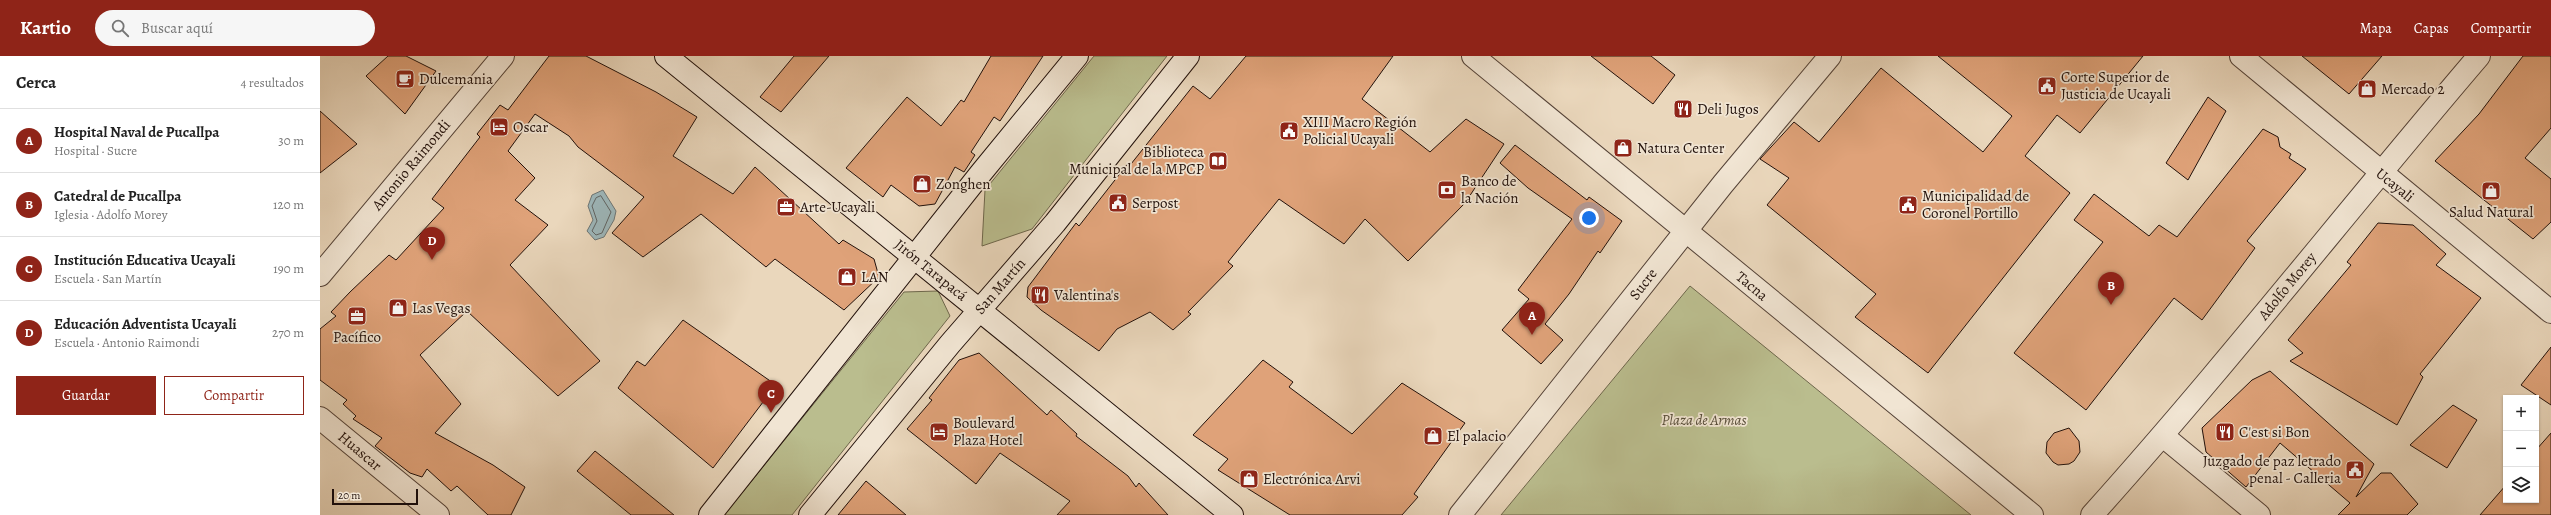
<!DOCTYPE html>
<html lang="es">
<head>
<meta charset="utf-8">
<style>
  :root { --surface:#fff; --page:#f6f6f6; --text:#222; --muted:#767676; --line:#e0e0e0; --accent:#8f2418 }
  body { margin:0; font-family:Alegreya,serif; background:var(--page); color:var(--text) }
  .controls { position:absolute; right:12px; bottom:12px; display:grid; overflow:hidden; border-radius:0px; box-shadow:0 1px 3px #0004 }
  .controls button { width:36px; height:36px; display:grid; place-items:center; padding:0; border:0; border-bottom:1px solid var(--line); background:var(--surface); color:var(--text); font:20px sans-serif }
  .scale { position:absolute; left:12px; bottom:10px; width:86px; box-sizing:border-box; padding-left:4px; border:2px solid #22110b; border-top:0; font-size:11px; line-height:14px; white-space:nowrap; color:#22110b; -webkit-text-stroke:3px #f1e5d3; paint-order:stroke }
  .you { position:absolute; left:1269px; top:162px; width:14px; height:14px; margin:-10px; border:3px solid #fff; border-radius:50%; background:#1a73e8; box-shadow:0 0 0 6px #1a73e833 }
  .badge { display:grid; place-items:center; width:26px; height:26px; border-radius:50%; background:var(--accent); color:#fff; font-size:13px; font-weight:700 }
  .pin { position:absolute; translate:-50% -33px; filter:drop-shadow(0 1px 2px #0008) }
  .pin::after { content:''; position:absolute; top:21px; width:14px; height:12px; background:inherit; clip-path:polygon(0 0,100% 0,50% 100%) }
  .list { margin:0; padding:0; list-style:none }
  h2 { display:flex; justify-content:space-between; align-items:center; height:52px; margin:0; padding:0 16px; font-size:17px }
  h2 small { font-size:13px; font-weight:400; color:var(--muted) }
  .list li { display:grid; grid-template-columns:26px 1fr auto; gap:12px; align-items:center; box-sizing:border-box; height:64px; padding:0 16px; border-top:1px solid var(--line) }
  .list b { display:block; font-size:15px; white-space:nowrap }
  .list p { margin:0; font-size:13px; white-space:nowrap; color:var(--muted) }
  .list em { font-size:13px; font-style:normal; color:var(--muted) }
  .actions { display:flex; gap:8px; padding:12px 16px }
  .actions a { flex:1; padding:9px 0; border:1px solid var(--accent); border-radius:0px; text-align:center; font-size:14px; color:var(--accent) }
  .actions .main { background:var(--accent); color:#fff }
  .icon { flex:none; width:22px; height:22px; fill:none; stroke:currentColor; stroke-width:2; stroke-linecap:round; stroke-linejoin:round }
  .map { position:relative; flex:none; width:2231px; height:459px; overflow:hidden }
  header { display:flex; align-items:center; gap:24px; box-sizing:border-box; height:56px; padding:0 20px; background:var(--accent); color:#fff }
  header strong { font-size:19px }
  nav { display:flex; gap:22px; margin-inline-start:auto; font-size:14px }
  .search { width:280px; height:36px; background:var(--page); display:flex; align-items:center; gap:10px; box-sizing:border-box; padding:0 14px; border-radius:22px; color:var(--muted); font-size:15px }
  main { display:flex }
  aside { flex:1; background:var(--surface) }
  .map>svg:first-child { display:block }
  .green { fill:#babd8e; stroke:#6e674c }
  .water { fill:#9db7bb; stroke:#6c7575 }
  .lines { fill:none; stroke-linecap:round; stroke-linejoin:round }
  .shore { stroke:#606463; stroke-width:1 }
  .building { fill:#dfa279; stroke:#22110b }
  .street-casing { stroke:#544237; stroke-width:24 }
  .secondary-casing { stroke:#22110b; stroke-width:24 }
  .street { stroke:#f1e5d3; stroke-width:22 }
  .secondary { stroke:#f1e5d3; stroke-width:22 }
  .labels { text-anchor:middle; stroke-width:3.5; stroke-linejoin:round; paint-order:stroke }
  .poi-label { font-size:15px; fill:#22110b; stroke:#f1e5d3; text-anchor:start }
  .street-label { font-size:15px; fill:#22110b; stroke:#f1e5d3 }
  .park-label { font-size:15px; font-style:italic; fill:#574d39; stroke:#f1e5d3 }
</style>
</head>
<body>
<header>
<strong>Kartio</strong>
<div class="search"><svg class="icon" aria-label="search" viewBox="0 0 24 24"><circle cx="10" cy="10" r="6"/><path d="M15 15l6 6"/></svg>Buscar aquí</div>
<nav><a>Mapa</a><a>Capas</a><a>Compartir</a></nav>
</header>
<main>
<aside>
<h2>Cerca<small>4 resultados</small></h2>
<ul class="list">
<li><span class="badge">A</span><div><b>Hospital Naval de Pucallpa</b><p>Hospital · Sucre</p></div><em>30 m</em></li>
<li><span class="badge">B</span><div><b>Catedral de Pucallpa</b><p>Iglesia · Adolfo Morey</p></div><em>120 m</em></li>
<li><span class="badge">C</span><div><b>Institución Educativa Ucayali</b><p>Escuela · San Martín</p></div><em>190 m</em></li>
<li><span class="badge">D</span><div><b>Educación Adventista Ucayali</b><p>Escuela · Antonio Raimondi</p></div><em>270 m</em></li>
</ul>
<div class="actions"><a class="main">Guardar</a><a>Compartir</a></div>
</aside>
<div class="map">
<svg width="2231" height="459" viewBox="0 0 2231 459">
  <rect width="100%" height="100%" fill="#ead7bc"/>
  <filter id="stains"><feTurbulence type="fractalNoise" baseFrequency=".005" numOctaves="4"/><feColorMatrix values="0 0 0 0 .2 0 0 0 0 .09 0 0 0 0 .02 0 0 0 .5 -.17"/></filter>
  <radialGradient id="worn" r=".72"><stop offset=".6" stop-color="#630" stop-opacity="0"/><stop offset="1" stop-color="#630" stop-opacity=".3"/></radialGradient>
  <g class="green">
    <polygon points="774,0 847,0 712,173 662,190 665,134"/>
    <polygon points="1370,230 1651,459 1181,459"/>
    <polygon points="618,235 630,260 472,459 404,459 584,236"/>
  </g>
  <polygon class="water" points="283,134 296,155 294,164 284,181 275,184 267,175 273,164 268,150 272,139"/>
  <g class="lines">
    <polygon class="shore" points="281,140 291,156 282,177 276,179 272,175 277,165 272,150 276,142"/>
  </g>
  <g class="building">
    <polygon points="68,0 86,0 116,15 85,58 46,20"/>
    <polygon points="229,0 266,0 336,36 377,61 353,100 413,138 435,111 519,188 523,184 554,203 559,221 524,254 455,203 446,211 381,158 323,201 292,177 324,141 258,91 249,80 215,58 188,95 215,122 195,144 228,169 190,209 280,305 238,340 147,255 100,299 141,348 115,377 173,409 205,431 191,459 168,459 137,430 131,435 107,413 102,421 90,417 55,390 62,382 33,363 36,360 23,348 27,344 0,324 0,273 16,260 11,256 30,236 69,199 76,204 124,152 112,143 160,81 157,78 180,49 188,54"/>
    <polygon points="474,0 509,0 461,56 440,41"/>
    <polygon points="671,0 723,0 680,65 674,61 651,96 655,99 644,116 635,111 615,148 599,150 571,129 563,141 526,112 587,41 621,70 641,44 644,46"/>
    <polygon points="926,0 1073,0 1042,43 1110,96 1146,63 1184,88 1145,147 1088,205 1045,163 1024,188 959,143 908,206 913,210 868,256 871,258 853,274 830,256 797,273 779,295 721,254 707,241 708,231 756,167 759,170 809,106 811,108 873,30 890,43"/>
    <polygon points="1271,0 1331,0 1355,19 1333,48"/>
    <polygon points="1618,0 1823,0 1760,77 1737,59 1705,100 1750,137 1608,317 1535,261 1556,238 1447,149 1469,122 1440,103 1474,66 1499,86 1561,12 1663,96 1692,60"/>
    <polygon points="1982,0 2062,0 2029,38"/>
    <polygon points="2203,0 2231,0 2231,72 2205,102 2231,123 2231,166 2213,183 2115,105 2159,58"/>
    <polygon points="1888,41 1906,55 1868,124 1846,107"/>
    <polygon points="0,55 37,88 0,117"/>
    <polygon points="1943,73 1958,81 1960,91 1971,98 1969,102 1986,113 1927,185 1935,192 1882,264 1854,242 1766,354 1694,297 1783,186 1754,164 1774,138 1829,180 1839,169 1857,181"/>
    <polygon points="1195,89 1267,144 1269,141 1302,165 1280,197 1278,195 1249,238 1225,268 1243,284 1221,308 1182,274 1209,243 1198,234 1252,163 1208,132 1180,107"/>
    <polygon points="2058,167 2093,169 2126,198 2116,209 2161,242 2100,318 2103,321 2077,369 1970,305 1983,297 1968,284 2031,209 2027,206"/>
    <polygon points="363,264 456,329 393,412 298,332 317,305 325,310"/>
    <polygon points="2231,291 2231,349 2201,329"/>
    <polygon points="659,297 727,359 731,354 757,378 756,380 808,420 816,431 819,427 848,459 737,459 750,445 680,397 656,428 587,373 612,344 609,342 639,304"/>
    <polygon points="943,304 973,326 969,331 1032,378 1082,327 1145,367 1094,438 1098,441 1082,459 970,459 898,414 908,403 873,379"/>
    <polygon points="1950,315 2054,408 2036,441 2061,417 2071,417 2098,448 2087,459 2018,459 2030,447 1960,387 1926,431 1886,396 1882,372 1932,324"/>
    <polygon points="2133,349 2157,364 2127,412 2090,389"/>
    <polygon points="1749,372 1759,385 1760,396 1754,405 1749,408 1738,409 1733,406 1726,397 1727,386 1734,377"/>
    <polygon points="2231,377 2231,459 2160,459 2186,429 2186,444 2216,444 2216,394"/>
    <polygon points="275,395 354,459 311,459 257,415"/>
    <polygon points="546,425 586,459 518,459"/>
  </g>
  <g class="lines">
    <g class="street-casing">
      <g id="street">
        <polyline points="1153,0 1712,459"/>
        <polyline points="1921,0 2231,256"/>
        <polyline points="0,219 183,0"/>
        <polyline points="0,362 118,459"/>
        <polyline points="1843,380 1939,459"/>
        <polyline points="1140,459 1403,128 1510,0"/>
        <path d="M1772,459C1906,310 2029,152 2159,0"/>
      </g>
    </g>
    <g class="secondary-casing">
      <g id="secondary">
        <polyline points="346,0 912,459"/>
        <polyline points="390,459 661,117 757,0"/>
        <polyline points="490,459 630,288 735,167 868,0"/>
      </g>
    </g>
    <use href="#street" class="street"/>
    <use href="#secondary" class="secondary"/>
  </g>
  <defs>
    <g id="cafe-square" transform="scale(1)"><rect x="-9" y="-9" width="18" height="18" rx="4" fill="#8f2418" stroke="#f1e5d3"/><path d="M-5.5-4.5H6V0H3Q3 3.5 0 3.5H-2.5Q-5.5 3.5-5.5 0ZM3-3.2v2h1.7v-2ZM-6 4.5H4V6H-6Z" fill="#fff"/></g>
    <g id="civic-square" transform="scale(1)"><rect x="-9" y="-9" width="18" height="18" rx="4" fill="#8f2418" stroke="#f1e5d3"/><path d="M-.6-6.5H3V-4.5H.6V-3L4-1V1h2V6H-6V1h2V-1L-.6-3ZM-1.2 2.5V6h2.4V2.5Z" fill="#fff"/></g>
    <g id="shop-square" transform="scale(1)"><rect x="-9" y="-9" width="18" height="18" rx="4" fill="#8f2418" stroke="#f1e5d3"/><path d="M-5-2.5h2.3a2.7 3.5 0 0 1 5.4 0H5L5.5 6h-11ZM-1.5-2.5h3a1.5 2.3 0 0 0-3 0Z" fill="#fff"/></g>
    <g id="restaurant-square" transform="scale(1)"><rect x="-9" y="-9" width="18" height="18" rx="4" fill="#8f2418" stroke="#f1e5d3"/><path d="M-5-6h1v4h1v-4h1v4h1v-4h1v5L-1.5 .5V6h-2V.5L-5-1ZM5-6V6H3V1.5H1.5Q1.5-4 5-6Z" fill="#fff"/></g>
    <g id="hotel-square" transform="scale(1)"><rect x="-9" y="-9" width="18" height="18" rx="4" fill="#8f2418" stroke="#f1e5d3"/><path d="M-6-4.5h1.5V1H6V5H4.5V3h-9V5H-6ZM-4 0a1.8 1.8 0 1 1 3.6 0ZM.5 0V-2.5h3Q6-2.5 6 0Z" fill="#fff"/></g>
    <g id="library-square" transform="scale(1)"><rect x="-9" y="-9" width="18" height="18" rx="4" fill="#8f2418" stroke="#f1e5d3"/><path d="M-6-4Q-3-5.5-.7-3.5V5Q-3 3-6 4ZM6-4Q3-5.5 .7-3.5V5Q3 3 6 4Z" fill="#fff"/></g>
    <g id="bank-square" transform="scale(1)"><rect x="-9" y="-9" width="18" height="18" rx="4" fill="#8f2418" stroke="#f1e5d3"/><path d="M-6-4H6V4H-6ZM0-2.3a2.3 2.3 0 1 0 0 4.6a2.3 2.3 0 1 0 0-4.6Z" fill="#fff"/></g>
    <g id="office-square" transform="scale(1)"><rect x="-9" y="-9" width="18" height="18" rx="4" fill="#8f2418" stroke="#f1e5d3"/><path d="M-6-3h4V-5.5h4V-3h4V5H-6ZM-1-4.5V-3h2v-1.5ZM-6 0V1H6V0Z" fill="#fff"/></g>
  </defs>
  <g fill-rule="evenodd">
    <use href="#cafe-square" x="85" y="23"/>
    <use href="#civic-square" x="1727" y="30"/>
    <use href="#shop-square" x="2047" y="33"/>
    <use href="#restaurant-square" x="1363" y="53"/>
    <use href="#hotel-square" x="179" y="71"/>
    <use href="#civic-square" x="969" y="75"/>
    <use href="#shop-square" x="1303" y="92"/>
    <use href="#library-square" x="898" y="105"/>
    <use href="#shop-square" x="602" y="128"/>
    <use href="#bank-square" x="1127" y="134"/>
    <use href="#shop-square" x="2171" y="135"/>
    <use href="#civic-square" x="798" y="147"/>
    <use href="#civic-square" x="1588" y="149"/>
    <use href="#office-square" x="466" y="151"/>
    <use href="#shop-square" x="527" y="221"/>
    <use href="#restaurant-square" x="720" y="239"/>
    <use href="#shop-square" x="78" y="252"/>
    <use href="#office-square" x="37" y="260"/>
    <use href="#hotel-square" x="619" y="376"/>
    <use href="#restaurant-square" x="1905" y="376"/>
    <use href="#shop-square" x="1113" y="380"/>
    <use href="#civic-square" x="2035" y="414"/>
    <use href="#shop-square" x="929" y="423"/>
  </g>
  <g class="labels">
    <g class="poi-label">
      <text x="1741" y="26">Corte Superior de<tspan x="1741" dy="17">Justicia de Ucayali</tspan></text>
      <text x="99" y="28">Dulcemania</text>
      <text x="2061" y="38">Mercado 2</text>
      <text x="1377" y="58">Deli Jugos</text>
      <text x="983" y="71">XIII Macro Región<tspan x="983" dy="17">Policial Ucayali</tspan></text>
      <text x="193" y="76">Oscar</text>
      <text x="1317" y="97">Natura Center</text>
      <text x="884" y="101" text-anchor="end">Biblioteca<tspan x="884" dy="17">Municipal de la MPCP</tspan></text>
      <text x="1141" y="130">Banco de<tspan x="1141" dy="17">la Nación</tspan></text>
      <text x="616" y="133">Zonghen</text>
      <text x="1602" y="145">Municipalidad de<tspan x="1602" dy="17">Coronel Portillo</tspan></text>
      <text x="812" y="152">Serpost</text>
      <text x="480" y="156">Arte-Ucayali</text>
      <text x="2171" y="161" text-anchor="middle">Salud Natural</text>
      <text x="541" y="226">LAN</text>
      <text x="734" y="244">Valentina's</text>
      <text x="92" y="257">Las Vegas</text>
      <text x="37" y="286" text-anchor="middle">Pacífico</text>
      <text x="633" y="372">Boulevard<tspan x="633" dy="17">Plaza Hotel</tspan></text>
      <text x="1919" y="381">C'est si Bon</text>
      <text x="1127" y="385">El palacio</text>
      <text x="2021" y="410" text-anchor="end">Juzgado de paz letrado<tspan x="2021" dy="17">penal - Calleria</tspan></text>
      <text x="943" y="428">Electrónica Arvi</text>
    </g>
    <g class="street-label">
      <text transform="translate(91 109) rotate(-50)" y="5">Antonio Raimondi</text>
      <text transform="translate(2075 129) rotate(39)" y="5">Ucayali</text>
      <text transform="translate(611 214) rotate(39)" y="5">Jirón Tarapacá</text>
      <text transform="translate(1323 228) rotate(-53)" y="5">Sucre</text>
      <text transform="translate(680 230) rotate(-49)" y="5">San Martín</text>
      <text transform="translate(1432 230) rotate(40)" y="5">Tacna</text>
      <text transform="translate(1967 230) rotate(-51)" y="5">Adolfo Morey</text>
      <text transform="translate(40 395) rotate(40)" y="5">Huascar</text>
    </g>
    <g class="park-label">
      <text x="1384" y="369">Plaza de Armas</text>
    </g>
  </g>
  <rect width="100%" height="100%" filter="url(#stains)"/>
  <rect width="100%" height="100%" fill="url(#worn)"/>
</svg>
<div class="controls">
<button>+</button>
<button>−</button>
<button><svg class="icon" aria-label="layers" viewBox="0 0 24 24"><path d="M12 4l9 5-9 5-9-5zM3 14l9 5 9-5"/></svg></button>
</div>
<div class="scale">20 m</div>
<div class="you"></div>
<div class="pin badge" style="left:1212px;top:279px">A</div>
<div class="pin badge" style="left:1791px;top:249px">B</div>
<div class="pin badge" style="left:451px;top:357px">C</div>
<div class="pin badge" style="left:112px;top:204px">D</div>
</div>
</main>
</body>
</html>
